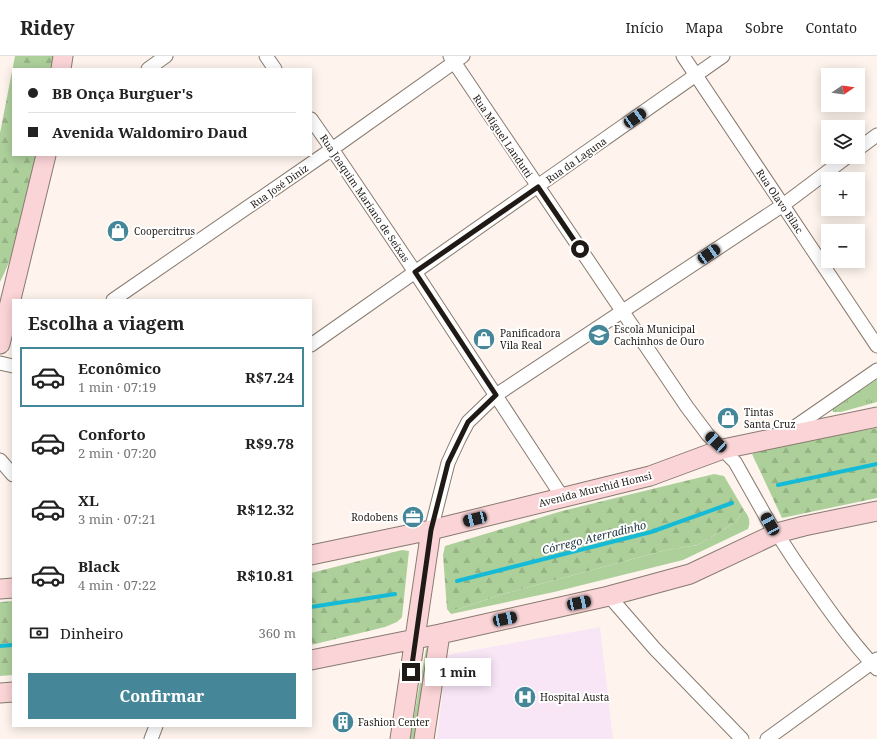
<!DOCTYPE html>
<html lang="pt">
<meta charset="utf-8">
<style>
:root{--surface:#fff;--page:#f2f2f2;--text:#222;--muted:#767676;--line:#e0e0e0;--accent:#458798}
body{margin:0;font-family:"Noto Serif",serif;background:var(--page);color:var(--text);height:100vh;display:flex;flex-direction:column;font-size:15px;white-space:nowrap}
*{box-sizing:border-box;margin:0}
p{font-size:13px;color:var(--muted)}
.icon{flex:none;width:22px;height:22px;fill:none;stroke:currentColor;stroke-width:2;stroke-linecap:round;stroke-linejoin:round}
.map{position:relative;flex:1;overflow:hidden}
.panel{position:absolute;left:12px;top:243px;width:300px;height:428px;display:flex;flex-direction:column;background:var(--surface);border-radius:0px;box-shadow:0 2px 10px #0003}
.panel>*{flex:none}
.hud{position:absolute;left:12px;top:12px;width:300px;height:88px;border-radius:0px;box-shadow:0 2px 10px #0003;display:grid;align-content:center;height:88px;padding:0 16px;background:var(--surface)}
.needle{width:26px;rotate:77deg}
.controls{position:absolute;left:821px;top:12px;display:grid;gap:8px}
.controls a{display:grid;place-items:center;width:44px;height:44px;border-radius:0px;background:var(--surface);box-shadow:0 2px 10px #0003;font-size:20px}
.end{position:absolute;width:18px;height:18px;margin:-9px;border:5px solid #201a16;background:#fff;box-shadow:0 0 0 2px #fff}
.from{border-radius:50%}
.bubble{position:absolute;height:28px;border-radius:0px;background:var(--surface);box-shadow:0 2px 10px #0003;font-size:13px;font-weight:700;line-height:28px;text-align:center}
.car{position:absolute;width:12px;height:24px;margin:-12px -6px;border-radius:5px;box-shadow:0 0 3px 1px #0007;background:linear-gradient(#222 24%,#8ab4d8 0 40%,#222 0 76%,#8ab4d8 0 86%,#222 0)}
.hud b{display:flex;align-items:center;gap:14px;height:38px;font-size:15px}
.hud b+b{border-top:1px solid var(--line)}
.hud i{width:10px;height:10px;background:var(--text)}
ul{padding:0;list-style:none}
li{display:flex;align-items:center;gap:12px;height:60px;margin:0 8px 6px;padding:0 8px;border:2px solid transparent;border-radius:0px}
li div{flex:1}
li b{display:block;font-size:15px}
li em{font-style:normal;font-weight:700}
li.current{border-color:var(--accent)}
li>.icon{width:36px;height:36px;stroke-width:1.5}
h2{padding:0 16px;font-size:18px;line-height:48px}
.pay{display:flex;align-items:center;gap:10px;height:44px;padding:0 16px;font-size:15px}
.pay p{margin-inline-start:auto}
.action{display:flex;gap:8px;margin-top:auto;padding:8px 16px}
.action a{flex:1;height:46px;border-radius:0px;background:var(--accent);color:#fff;font-size:16px;font-weight:700;line-height:46px;text-align:center}
header{display:flex;align-items:center;gap:24px;box-sizing:border-box;height:56px;padding:0 20px;background:var(--surface);border-bottom:1px solid var(--line)}
header strong{font-size:19px}
nav{display:flex;gap:22px;margin-inline-start:auto;font-size:14px}
.map>svg:first-child{display:block}
.medical{fill:#f8e6f7}
.grass{fill:#add09b}
.forest{fill:url(#forest-firs)}
.park{fill:url(#park-tufts)}
.lines{fill:none;stroke-linecap:round;stroke-linejoin:round}
.stream{stroke:#15bbd6;stroke-width:4}
.minor-casing{stroke:#887a6f;stroke-width:15}
.secondary-casing{stroke:#887a6f;stroke-width:21}
.minor{stroke:#fff;stroke-width:13}
.secondary{stroke:#fad4d6;stroke-width:19}
.route{stroke:#201a16;stroke-width:5}
.labels{text-anchor:middle;dominant-baseline:central;stroke-width:4;stroke-linejoin:round;paint-order:stroke}
.street-label{font-size:10px;fill:#201a16;stroke:#fff}
.poi-label{font-size:10px;fill:#201a16;stroke:#fff;text-anchor:start}
.water-label{font-size:11px;font-style:italic;fill:#223a3f;stroke:#fff}
</style>
<header>
<strong>Ridey</strong>
<nav><a>Início</a><a>Mapa</a><a>Sobre</a><a>Contato</a></nav>
</header>
<div class="map">
<svg width="877" height="683" viewBox="0 0 877 683">
<defs>
<pattern id="forest-firs" width="22" height="20" patternUnits="userSpaceOnUse"><rect width="22" height="20" fill="#add09b"/><path d="M5 1l3.5 6h-7zM16 11l3.5 6h-7z" fill="#95b285"/></pattern>
<pattern id="park-tufts" width="24" height="20" patternUnits="userSpaceOnUse"><rect width="24" height="20" fill="#add09b"/><path d="M3 7l-1-3M5 7V3M7 7l1-3M15 17l-1-3M17 17v-4M19 17l1-3" fill="none" stroke="#95b285"/></pattern>
</defs>
<rect width="100%" height="100%" fill="#fef4ed"/>
<path class="medical" d="M600,571L613,683H437L447,599Z"/>
<path class="grass" d="M744,454C749,461 751,465 748,473L683,504L554,536L451,558L447,553H459L503,538L666,494L698,489L736,466Z
M428,591H431L417,683H411L410,682L426,593Z"/>
<path class="forest" d="M15,0H57L54,13H13V99H36C27,142 20,187 0,226V77Z
M877,372V442L782,462L752,398L784,388Z
M714,418L724,420L744,454L736,466L698,489L666,494L503,538L459,553H447L443,499L445,490L562,455Z
M402,494L409,495L402,561L397,566L385,571L311,589V517Z
M13,545V619L0,620V546Z"/>
<path class="park" d="M877,320V346L841,356H833L832,352Z"/>
<g class="lines">
<path class="stream" d="M778,429L877,408
M457,525L651,476L732,447
M311,551L395,538
M0,590L13,589"/>
<g class="minor-casing">
<path id="minor" d="M266,0L275,13
M450,0L687,351L708,379L735,406L770,468C780,481 788,495 797,508C822,544 847,581 877,613
M683,0L877,290
M148,13L166,0
M311,63L332,93L415,216L563,442
M858,93L877,79
M113,244L332,93L463,0
M311,289L723,0
M0,307L13,310
M786,377L877,314
M0,404L13,419
M431,474L448,407L459,383L468,366L496,339L783,149L847,101
M609,540L655,593L742,683
M151,683L156,670
M767,683L877,603"/>
</g>
<g class="secondary-casing">
<path id="secondary" d="M61,13L63,0
M0,288L46,99
M311,499L431,474L650,420L723,393L877,361
M0,533L13,532
M311,604L440,578L609,540L690,518L777,477L804,470L877,455
M0,637L13,636
M400,683L431,474
M424,683L440,578"/>
</g>
<use href="#minor" class="minor"/>
<use href="#secondary" class="secondary"/>
</g>
<g class="lines">
<path class="route" d="M411,616L431,474L448,407L468,366L496,339L415,216L538,131L580,193"/>
</g>
<defs>
<g id="shop-disc" transform="scale(1.15)"><circle r="9.5" fill="#458798" stroke="#fff"/><path d="M-5-2.5h2.3a2.7 3.5 0 0 1 5.4 0H5L5.5 6h-11ZM-1.5-2.5h3a1.5 2.3 0 0 0-3 0Z" fill="#fff"/></g>
<g id="school-disc" transform="scale(1.15)"><circle r="9.5" fill="#458798" stroke="#fff"/><path d="M0-5L7-2L0 1L-7-2ZM-4 1L0 2.5L4 1V4Q0 6-4 4Z" fill="#fff"/></g>
<g id="office-disc" transform="scale(1.15)"><circle r="9.5" fill="#458798" stroke="#fff"/><path d="M-6-3h4V-5.5h4V-3h4V5H-6ZM-1-4.5V-3h2v-1.5ZM-6 0V1H6V0Z" fill="#fff"/></g>
<g id="hospital-disc" transform="scale(1.15)"><circle r="9.5" fill="#458798" stroke="#fff"/><path d="M-5-5h3v3.5h4V-5h3V5h-3V1.5h-4V5h-3Z" fill="#fff"/></g>
<g id="building-disc" transform="scale(1.15)"><circle r="9.5" fill="#458798" stroke="#fff"/><path d="M-4-6H4V6H1V3H-1V6H-4ZM-2.5-4.3h1.7v1.8h-1.7ZM.8-4.3h1.7v1.8H.8ZM-2.5-1h1.7V.8h-1.7ZM.8-1h1.7V.8H.8Z" fill="#fff"/></g>
</defs>
<g fill-rule="evenodd">
<use href="#shop-disc" x="118" y="175"/>
<use href="#school-disc" x="599" y="279"/>
<use href="#shop-disc" x="484" y="283"/>
<use href="#shop-disc" x="728" y="362"/>
<use href="#office-disc" x="413" y="461"/>
<use href="#hospital-disc" x="525" y="641"/>
<use href="#building-disc" x="343" y="666"/>
</g>
<g class="labels">
<g class="street-label">
<text transform="translate(503 80) rotate(56)">Rua Miguel Landutti</text>
<text transform="translate(576 104) rotate(-35)">Rua da Laguna</text>
<text transform="translate(279 130) rotate(-35)">Rua José Diniz</text>
<text transform="translate(365 142) rotate(56)">Rua Joaquim Mariano de Seixas</text>
<text transform="translate(780 145) rotate(56)">Rua Olavo Bilac</text>
<text transform="translate(595 433) rotate(-14)">Avenida Murchid Homsi</text>
</g>
<g class="poi-label">
<text x="134" y="175">Coopercitrus</text>
<text x="614" y="273">Escola Municipal<tspan x="614" dy="12">Cachinhos de Ouro</tspan></text>
<text x="500" y="277">Panificadora<tspan x="500" dy="12">Vila Real</tspan></text>
<text x="744" y="356">Tintas<tspan x="744" dy="12">Santa Cruz</tspan></text>
<text x="398" y="461" text-anchor="end">Rodobens</text>
<text x="540" y="641">Hospital Austa</text>
<text x="358" y="666">Fashion Center</text>
</g>
<g class="water-label">
<text transform="translate(594 481) rotate(-14)">Córrego Aterradinho</text>
</g>
</g>
</svg>
<div class="controls">
<a><svg class="needle" viewBox="-14 -14 28 28"><path d="M0-13l5 13h-10z" fill="#e53935"/><path d="M0 13l5-13h-10z" fill="#767676"/></svg></a>
<a><svg class="icon" aria-label="layers" viewBox="0 0 24 24"><path d="M12 4l9 5-9 5-9-5zM3 14l9 5 9-5"/></svg></a>
<a>+</a>
<a>−</a>
</div>
<i class="end from" style="left:580px;top:193px"></i>
<i class="end" style="left:411px;top:616px"></i>
<div class="bubble" style="left:425px;top:602px;width:66px">1 min</div>
<i class="car" style="left:635px;top:62px;rotate:55deg"></i>
<i class="car" style="left:709px;top:198px;rotate:56deg"></i>
<i class="car" style="left:716px;top:386px;rotate:313deg"></i>
<i class="car" style="left:475px;top:463px;rotate:256deg"></i>
<i class="car" style="left:770px;top:468px;rotate:331deg"></i>
<i class="car" style="left:579px;top:547px;rotate:78deg"></i>
<i class="car" style="left:505px;top:563px;rotate:78deg"></i>
<div class="hud">
<b><i class="from"></i>BB Onça Burguer's</b>
<b><i></i>Avenida Waldomiro Daud</b>
</div>
<section class="panel">
<h2>Escolha a viagem</h2>
<ul>
<li class="current"><svg class="icon" aria-label="car" viewBox="0 0 24 24"><path d="M5 17H2v-5l4-1 3-4h7l3 4 3 1v5h-3M9 17h6M6 11h13"/><circle cx="7" cy="17" r="2"/><circle cx="17" cy="17" r="2"/></svg><div><b>Econômico</b><p>1 min · 07:19</p></div><em>R$7.24</em></li>
<li><svg class="icon" aria-label="car" viewBox="0 0 24 24"><path d="M5 17H2v-5l4-1 3-4h7l3 4 3 1v5h-3M9 17h6M6 11h13"/><circle cx="7" cy="17" r="2"/><circle cx="17" cy="17" r="2"/></svg><div><b>Conforto</b><p>2 min · 07:20</p></div><em>R$9.78</em></li>
<li><svg class="icon" aria-label="car" viewBox="0 0 24 24"><path d="M5 17H2v-5l4-1 3-4h7l3 4 3 1v5h-3M9 17h6M6 11h13"/><circle cx="7" cy="17" r="2"/><circle cx="17" cy="17" r="2"/></svg><div><b>XL</b><p>3 min · 07:21</p></div><em>R$12.32</em></li>
<li><svg class="icon" aria-label="car" viewBox="0 0 24 24"><path d="M5 17H2v-5l4-1 3-4h7l3 4 3 1v5h-3M9 17h6M6 11h13"/><circle cx="7" cy="17" r="2"/><circle cx="17" cy="17" r="2"/></svg><div><b>Black</b><p>4 min · 07:22</p></div><em>R$10.81</em></li>
</ul>
<div class="pay"><svg class="icon" aria-label="cash" viewBox="0 0 24 24"><path d="M3 7h18v10H3z"/><circle cx="12" cy="12" r="2"/></svg>Dinheiro<p>360 m</p></div>
<div class="action"><a>Confirmar</a></div>
</section>
</div>
